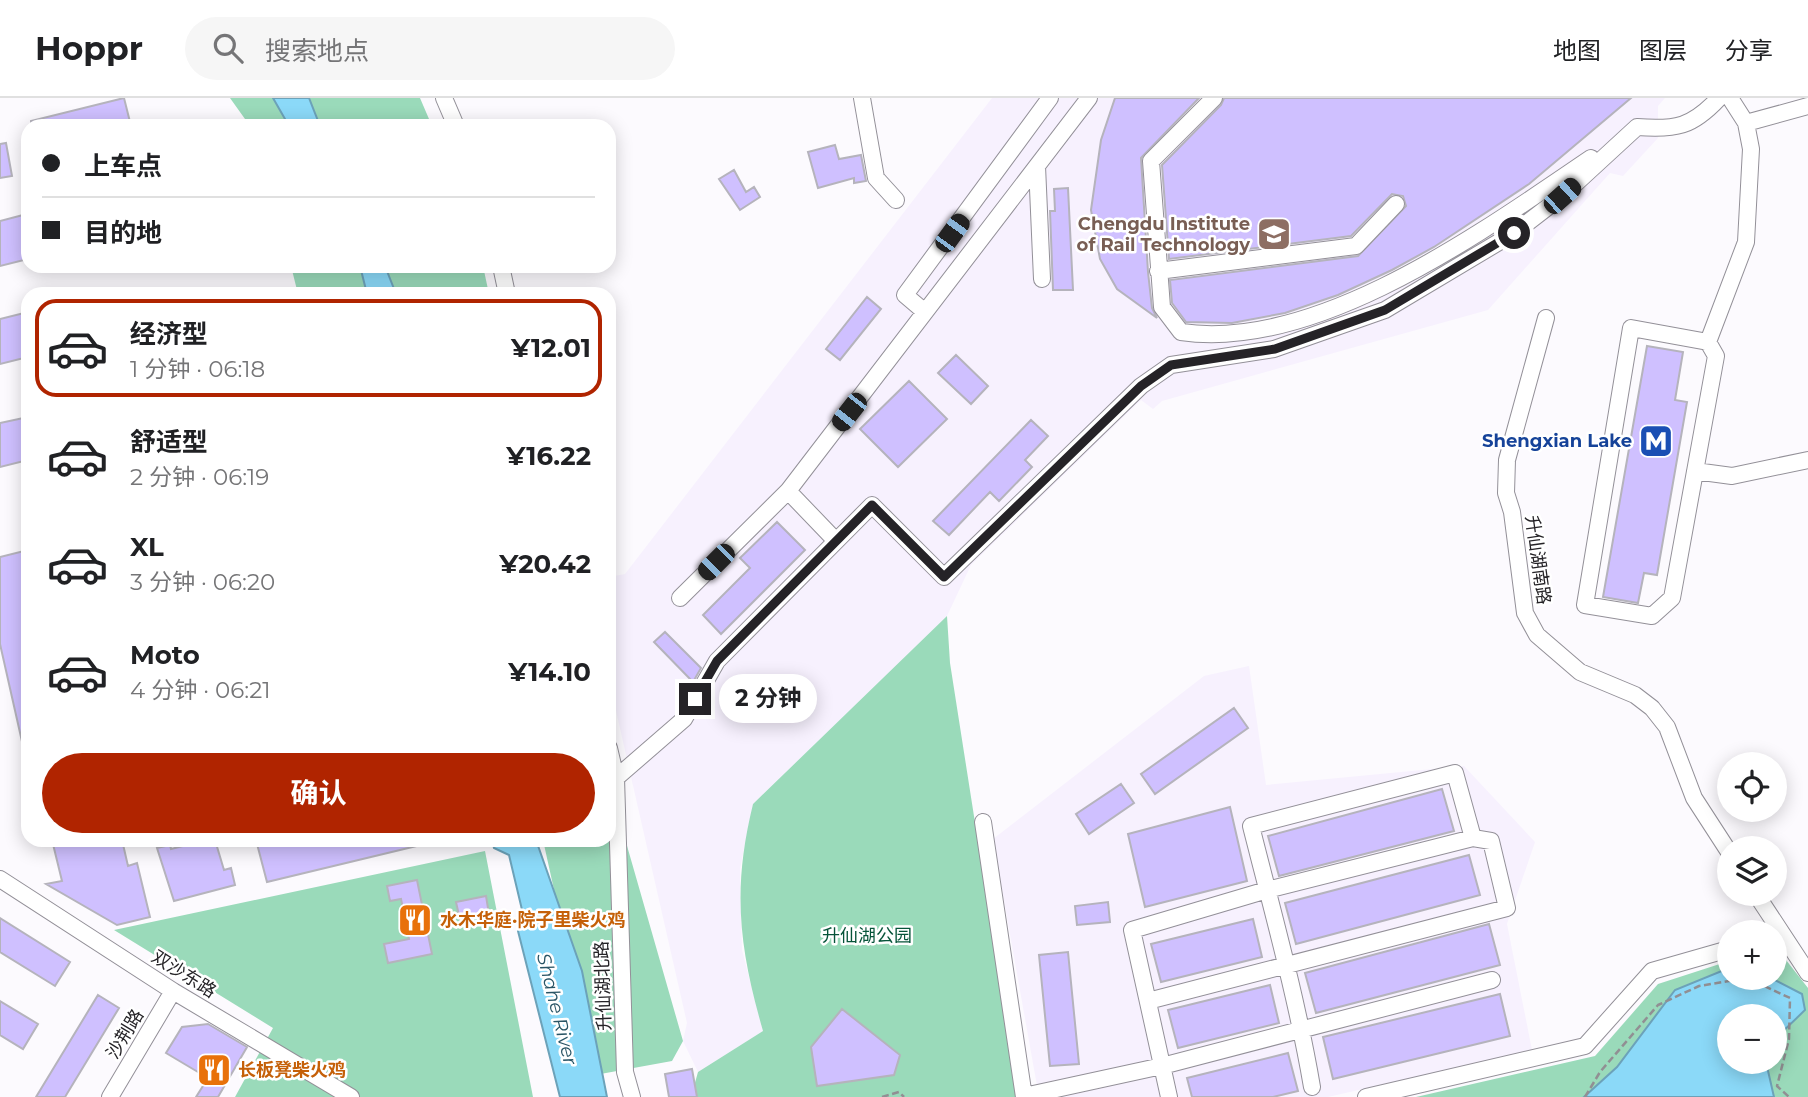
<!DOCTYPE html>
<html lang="zh">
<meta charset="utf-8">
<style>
:root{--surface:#fff;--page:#f6f6f6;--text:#202124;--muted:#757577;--line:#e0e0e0;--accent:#b02400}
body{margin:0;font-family:Montserrat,"Noto Sans SC",sans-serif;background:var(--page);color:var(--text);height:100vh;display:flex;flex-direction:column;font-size:26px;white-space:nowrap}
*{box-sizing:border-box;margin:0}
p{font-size:23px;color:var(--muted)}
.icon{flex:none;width:38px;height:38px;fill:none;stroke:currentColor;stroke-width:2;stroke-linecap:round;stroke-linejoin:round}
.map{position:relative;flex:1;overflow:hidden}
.side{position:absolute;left:21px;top:189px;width:595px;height:560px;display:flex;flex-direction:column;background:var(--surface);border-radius:21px;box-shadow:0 4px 18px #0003}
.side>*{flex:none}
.hud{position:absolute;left:21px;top:21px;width:595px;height:154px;border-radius:21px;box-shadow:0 4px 18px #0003;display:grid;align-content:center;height:154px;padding:0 21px;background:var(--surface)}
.tools{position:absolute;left:1717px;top:654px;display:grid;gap:14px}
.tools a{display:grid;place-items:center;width:70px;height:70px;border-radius:50%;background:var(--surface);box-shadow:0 4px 18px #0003;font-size:35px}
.end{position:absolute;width:32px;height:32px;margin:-16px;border:9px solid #252327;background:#fff;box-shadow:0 0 0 4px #fff}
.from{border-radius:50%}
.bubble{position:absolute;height:49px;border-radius:24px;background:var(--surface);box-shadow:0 4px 18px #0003;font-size:23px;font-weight:700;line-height:49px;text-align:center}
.car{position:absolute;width:21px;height:42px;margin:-21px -10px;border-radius:9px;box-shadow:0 0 5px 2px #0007;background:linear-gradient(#222 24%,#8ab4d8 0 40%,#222 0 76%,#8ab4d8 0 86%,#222 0)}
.hud b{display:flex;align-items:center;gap:24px;height:66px;font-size:26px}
.hud b+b{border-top:2px solid var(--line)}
.hud i{width:18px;height:18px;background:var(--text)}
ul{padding:12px 0 0;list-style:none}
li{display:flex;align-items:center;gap:21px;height:98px;margin:0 14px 10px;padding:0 7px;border:4px solid transparent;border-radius:21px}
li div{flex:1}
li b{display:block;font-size:26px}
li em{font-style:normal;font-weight:700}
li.on{border-color:var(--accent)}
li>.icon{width:63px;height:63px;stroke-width:1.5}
.cta{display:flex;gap:14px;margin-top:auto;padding:14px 21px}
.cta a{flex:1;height:80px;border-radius:42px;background:var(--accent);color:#fff;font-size:28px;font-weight:700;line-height:80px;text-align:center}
header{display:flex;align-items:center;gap:42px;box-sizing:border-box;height:98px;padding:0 35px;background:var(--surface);border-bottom:2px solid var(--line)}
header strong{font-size:33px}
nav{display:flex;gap:38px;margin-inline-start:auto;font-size:24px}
.search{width:490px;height:63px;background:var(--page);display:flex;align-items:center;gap:18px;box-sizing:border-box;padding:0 24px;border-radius:38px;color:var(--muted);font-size:26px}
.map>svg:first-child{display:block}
.built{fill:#f7f1fe}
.green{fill:#9adaba;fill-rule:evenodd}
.water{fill:#8bd9f8;stroke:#6ca2b9;stroke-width:2}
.building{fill:#cfc0ff;stroke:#b5b3bc;stroke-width:2}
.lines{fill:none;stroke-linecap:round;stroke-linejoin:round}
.minor-casing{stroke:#939098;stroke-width:18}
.path{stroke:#918f93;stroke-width:2.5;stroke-dasharray:7 3.5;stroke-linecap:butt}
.minor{stroke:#fff;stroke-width:16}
.route{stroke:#252327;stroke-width:9}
.labels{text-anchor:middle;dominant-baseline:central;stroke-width:5;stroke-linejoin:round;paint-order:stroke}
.education-label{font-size:18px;font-weight:bold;fill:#785e54;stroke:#fff;text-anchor:end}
.transit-label{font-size:18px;font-weight:bold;fill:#164399;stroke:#fff;text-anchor:end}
.street-label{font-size:18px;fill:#252327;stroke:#fff}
.food-label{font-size:18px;font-weight:bold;fill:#c56008;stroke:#fff;text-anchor:start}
.park-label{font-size:18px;fill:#065439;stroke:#fff}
.water-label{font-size:19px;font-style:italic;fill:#285465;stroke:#fff}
</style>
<header>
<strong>Hoppr</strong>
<div class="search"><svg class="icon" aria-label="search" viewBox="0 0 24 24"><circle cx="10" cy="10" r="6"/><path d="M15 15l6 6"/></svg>搜索地点</div>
<nav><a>地图</a><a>图层</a><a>分享</a></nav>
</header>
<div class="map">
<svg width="1808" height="999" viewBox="0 0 1808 999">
<rect width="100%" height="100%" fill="#fcfafe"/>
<path class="built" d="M992,0H1665L1658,8V40L1623,78L1610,75L1488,212L1162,303L1153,311L1141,302L971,467L947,518L753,706L740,771L742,852L763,933L698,974L683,943L687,925L609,582V479L625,476Z
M1249,568L1266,687L1464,668L1535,744L1507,826L1532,952L1328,999H1039L993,741L1204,578Z"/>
<path class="green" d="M230,0H420L432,28H250Z
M291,168H483L489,196H298Z
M947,518L950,565L1018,999H691L698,974L763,933C739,849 732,792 753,706Z
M609,685L683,943L672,963L595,977L543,742H609Z
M485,753L533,999H235L273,930L114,832Z
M1775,859L1786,862L1808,890V999H1416L1595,958L1658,886L1729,863V880H1774ZM1729,919H1774V964H1729Z"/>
<path class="water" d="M273,0H309L320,28H289Z
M360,168H385L396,196H367Z
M492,742H536L582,873L607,999H560L518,833L523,816L509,757L494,750Z
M1729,870V880H1771L1802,896L1805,912L1775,941L1774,919H1729V964H1766L1774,999H1584L1617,969L1675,892Z"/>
<path class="building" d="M124,0L131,28H31V23Z
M1115,0H1199L1141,60L1148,174L1152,210L1157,220L1117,191L1100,161L1091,112L1101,42Z
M1224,0H1631L1529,86L1434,149L1392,172L1338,197L1285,215L1232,225L1186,224L1172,205L1170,182L1358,158L1406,108L1403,98L1392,96L1351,138L1169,161L1162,67L1221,7Z
M6,45L12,78L0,80V46Z
M835,47L839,61L861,57L866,83L854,85V80L818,90L808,54Z
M734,72L746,94L754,89L760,99L740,112L719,81Z
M1068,90L1073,192H1053L1050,113H1055L1054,91Z
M23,117L28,135V161L0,168V123Z
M867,199L881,211L840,262L826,251Z
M28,214V259L0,266V221Z
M1647,248L1683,254L1675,302L1687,304L1657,477L1644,475L1638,505L1603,499Z
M956,257L988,288L971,306L938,275Z
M909,283L947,321L898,369L860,331Z
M28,319V362L0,369V325Z
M1031,322L1048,338L1025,362L1032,369L999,403L990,394L949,437L933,423Z
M777,424L805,452L721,536L703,517L750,470L740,460Z
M28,452V648H23L0,546V459Z
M665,534L701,570L693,584L654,544Z
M1234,610L1248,630L1155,696L1141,676Z
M1121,686L1134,705L1089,736L1076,716Z
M1442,691L1454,733L1279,778L1268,738Z
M1230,709L1247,783L1145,809L1128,736Z
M52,742H122L128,768L137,765L150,819L117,827L46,786L62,783Z
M206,742H215L224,772L231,770L235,787L174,803L157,750L170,747L171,751Z
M256,742H424L425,746L267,784Z
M1469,757L1480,797L1296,846L1285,805Z
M417,782L432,856L388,865L384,846L409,841L401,801L390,803L387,788Z
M486,798L489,816L460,822L456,804Z
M1108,804L1110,824L1077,827L1075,808Z
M0,820L70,864L55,888L0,854Z
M1253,821L1262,859L1161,884L1151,846Z
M1489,826L1500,867L1316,915L1305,875Z
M1068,854L1079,966L1050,968L1039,857Z
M1270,887L1279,925L1178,950L1168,912Z
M1500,896L1510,938L1333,981L1323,939Z
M98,897L119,910L65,999H36Z
M0,903L38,926L23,951L0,937Z
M842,911L900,957L894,977L817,988L811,949Z
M208,926L247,949L218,999H196L208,980L166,955L182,929Z
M1288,955L1298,993L1273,999H1192L1187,980Z
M692,971L697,999H669L665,976Z"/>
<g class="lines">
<g class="minor-casing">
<path id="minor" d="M444,0L456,28
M862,0L876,80L896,102
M1214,0L1151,63L1162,209L1181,234C1317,254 1483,133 1591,60
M1746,25L1808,8
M1037,68L1042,181
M501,168L507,196
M1158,173L1356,148L1396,106
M925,214L905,197L1050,0
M1546,220L1507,362L1506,395L1512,414L1525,515L1537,537L1580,574L1635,597L1652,610L1667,629L1694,700L1729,754
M1708,244L1631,230L1585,507L1652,518L1672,500L1716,258L1708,244L1746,144L1751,51L1746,25L1730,0
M1695,373L1732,378L1808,362
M788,393L836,443
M680,500L788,393L1089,0
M609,650L616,680L625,974L632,999
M616,680L684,621L717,563L872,407L944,479L1141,288L1171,267L1274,251L1385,212L1514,135L1562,98L1637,29C1676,32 1692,29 1719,0
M983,724L1024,999
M0,781L173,893L351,999
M1756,796L1808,875
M1148,903L1507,810L1491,743L1473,740
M1024,998L1162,968L1492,882
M110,999L173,893
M1169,999L1132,832L1267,792L1473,740L1455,675L1251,728C1273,815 1297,901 1312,989
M1366,999L1585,948L1652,873L1729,851"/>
</g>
<path class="path" d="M882,999L899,994L904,999
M1585,999L1600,974L1658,907L1699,888L1747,880L1790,900L1789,941L1777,988L1789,999"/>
<use href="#minor" class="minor"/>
</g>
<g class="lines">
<path class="route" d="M695,601L717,563L872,407L944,479L1141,288L1171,267L1275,251L1385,212L1514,135"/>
</g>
<defs>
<g id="school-square" transform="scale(1.75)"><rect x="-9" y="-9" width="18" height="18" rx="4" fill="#8d6e63" stroke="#fff"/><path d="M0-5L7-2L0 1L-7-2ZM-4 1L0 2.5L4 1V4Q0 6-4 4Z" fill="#fff"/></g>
<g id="metro-square" transform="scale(1.75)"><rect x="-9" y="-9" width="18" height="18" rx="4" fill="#1a4fb4" stroke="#fff"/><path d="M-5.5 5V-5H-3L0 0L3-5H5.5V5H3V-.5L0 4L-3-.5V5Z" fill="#fff"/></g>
<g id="restaurant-square" transform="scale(1.75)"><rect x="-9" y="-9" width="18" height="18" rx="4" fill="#e8710a" stroke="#fff"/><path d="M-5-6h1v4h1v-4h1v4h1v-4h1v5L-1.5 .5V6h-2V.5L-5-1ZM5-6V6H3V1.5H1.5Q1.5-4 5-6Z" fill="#fff"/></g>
</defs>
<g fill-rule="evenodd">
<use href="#school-square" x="1274" y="136"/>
<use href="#metro-square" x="1656" y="343"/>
<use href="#restaurant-square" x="415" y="822"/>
<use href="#restaurant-square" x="214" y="972"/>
</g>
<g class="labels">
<g class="education-label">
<text x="1250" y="126">Chengdu Institute<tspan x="1250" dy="21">of Rail Technology</tspan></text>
</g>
<g class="transit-label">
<text x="1632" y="343">Shengxian Lake</text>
</g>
<g class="street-label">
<text transform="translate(1538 462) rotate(82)">升仙湖南路</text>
<text transform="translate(184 876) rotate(32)">双沙东路</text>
<text transform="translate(603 888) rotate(-92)">升仙湖北路</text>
<text transform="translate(125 936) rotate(-59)">沙荆路</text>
</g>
<g class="food-label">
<text x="440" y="822">水木华庭·院子里柴火鸡</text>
<text x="238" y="972">长板凳柴火鸡</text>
</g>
<g class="park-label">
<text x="867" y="838">升仙湖公园</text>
</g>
<g class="water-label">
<text transform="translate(557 911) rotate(76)">Shahe River</text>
</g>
</g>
</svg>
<div class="tools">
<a><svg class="icon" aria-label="locate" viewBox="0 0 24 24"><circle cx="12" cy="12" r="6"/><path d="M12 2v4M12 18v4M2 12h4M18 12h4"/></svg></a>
<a><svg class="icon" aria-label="layers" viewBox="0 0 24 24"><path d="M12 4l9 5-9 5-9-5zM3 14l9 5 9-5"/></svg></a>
<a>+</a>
<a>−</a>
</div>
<i class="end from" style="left:1514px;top:135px"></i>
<i class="end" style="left:695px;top:601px"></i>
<div class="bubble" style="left:719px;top:576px;width:98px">2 分钟</div>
<i class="car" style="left:1562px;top:98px;rotate:48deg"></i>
<i class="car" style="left:952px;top:135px;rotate:36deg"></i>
<i class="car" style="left:849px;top:314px;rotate:218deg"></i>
<i class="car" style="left:716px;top:464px;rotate:225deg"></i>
<div class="hud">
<b><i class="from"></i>上车点</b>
<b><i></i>目的地</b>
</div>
<section class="side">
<ul>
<li class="on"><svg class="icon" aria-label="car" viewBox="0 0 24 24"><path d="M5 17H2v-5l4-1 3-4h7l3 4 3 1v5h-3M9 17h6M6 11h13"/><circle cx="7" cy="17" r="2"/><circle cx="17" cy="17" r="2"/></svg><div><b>经济型</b><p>1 分钟 · 06:18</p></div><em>¥12.01</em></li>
<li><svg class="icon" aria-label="car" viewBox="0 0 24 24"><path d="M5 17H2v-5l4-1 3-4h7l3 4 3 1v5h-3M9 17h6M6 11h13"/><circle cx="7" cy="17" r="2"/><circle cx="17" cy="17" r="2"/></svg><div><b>舒适型</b><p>2 分钟 · 06:19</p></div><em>¥16.22</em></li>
<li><svg class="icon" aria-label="car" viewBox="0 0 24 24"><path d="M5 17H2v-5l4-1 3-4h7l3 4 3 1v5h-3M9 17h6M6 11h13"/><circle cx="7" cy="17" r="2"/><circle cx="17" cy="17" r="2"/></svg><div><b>XL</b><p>3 分钟 · 06:20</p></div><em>¥20.42</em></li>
<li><svg class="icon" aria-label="car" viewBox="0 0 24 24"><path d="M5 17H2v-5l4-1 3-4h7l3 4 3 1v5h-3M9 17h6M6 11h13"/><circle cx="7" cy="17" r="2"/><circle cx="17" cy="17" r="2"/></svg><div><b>Moto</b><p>4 分钟 · 06:21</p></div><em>¥14.10</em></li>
</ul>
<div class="cta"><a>确认</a></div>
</section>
</div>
